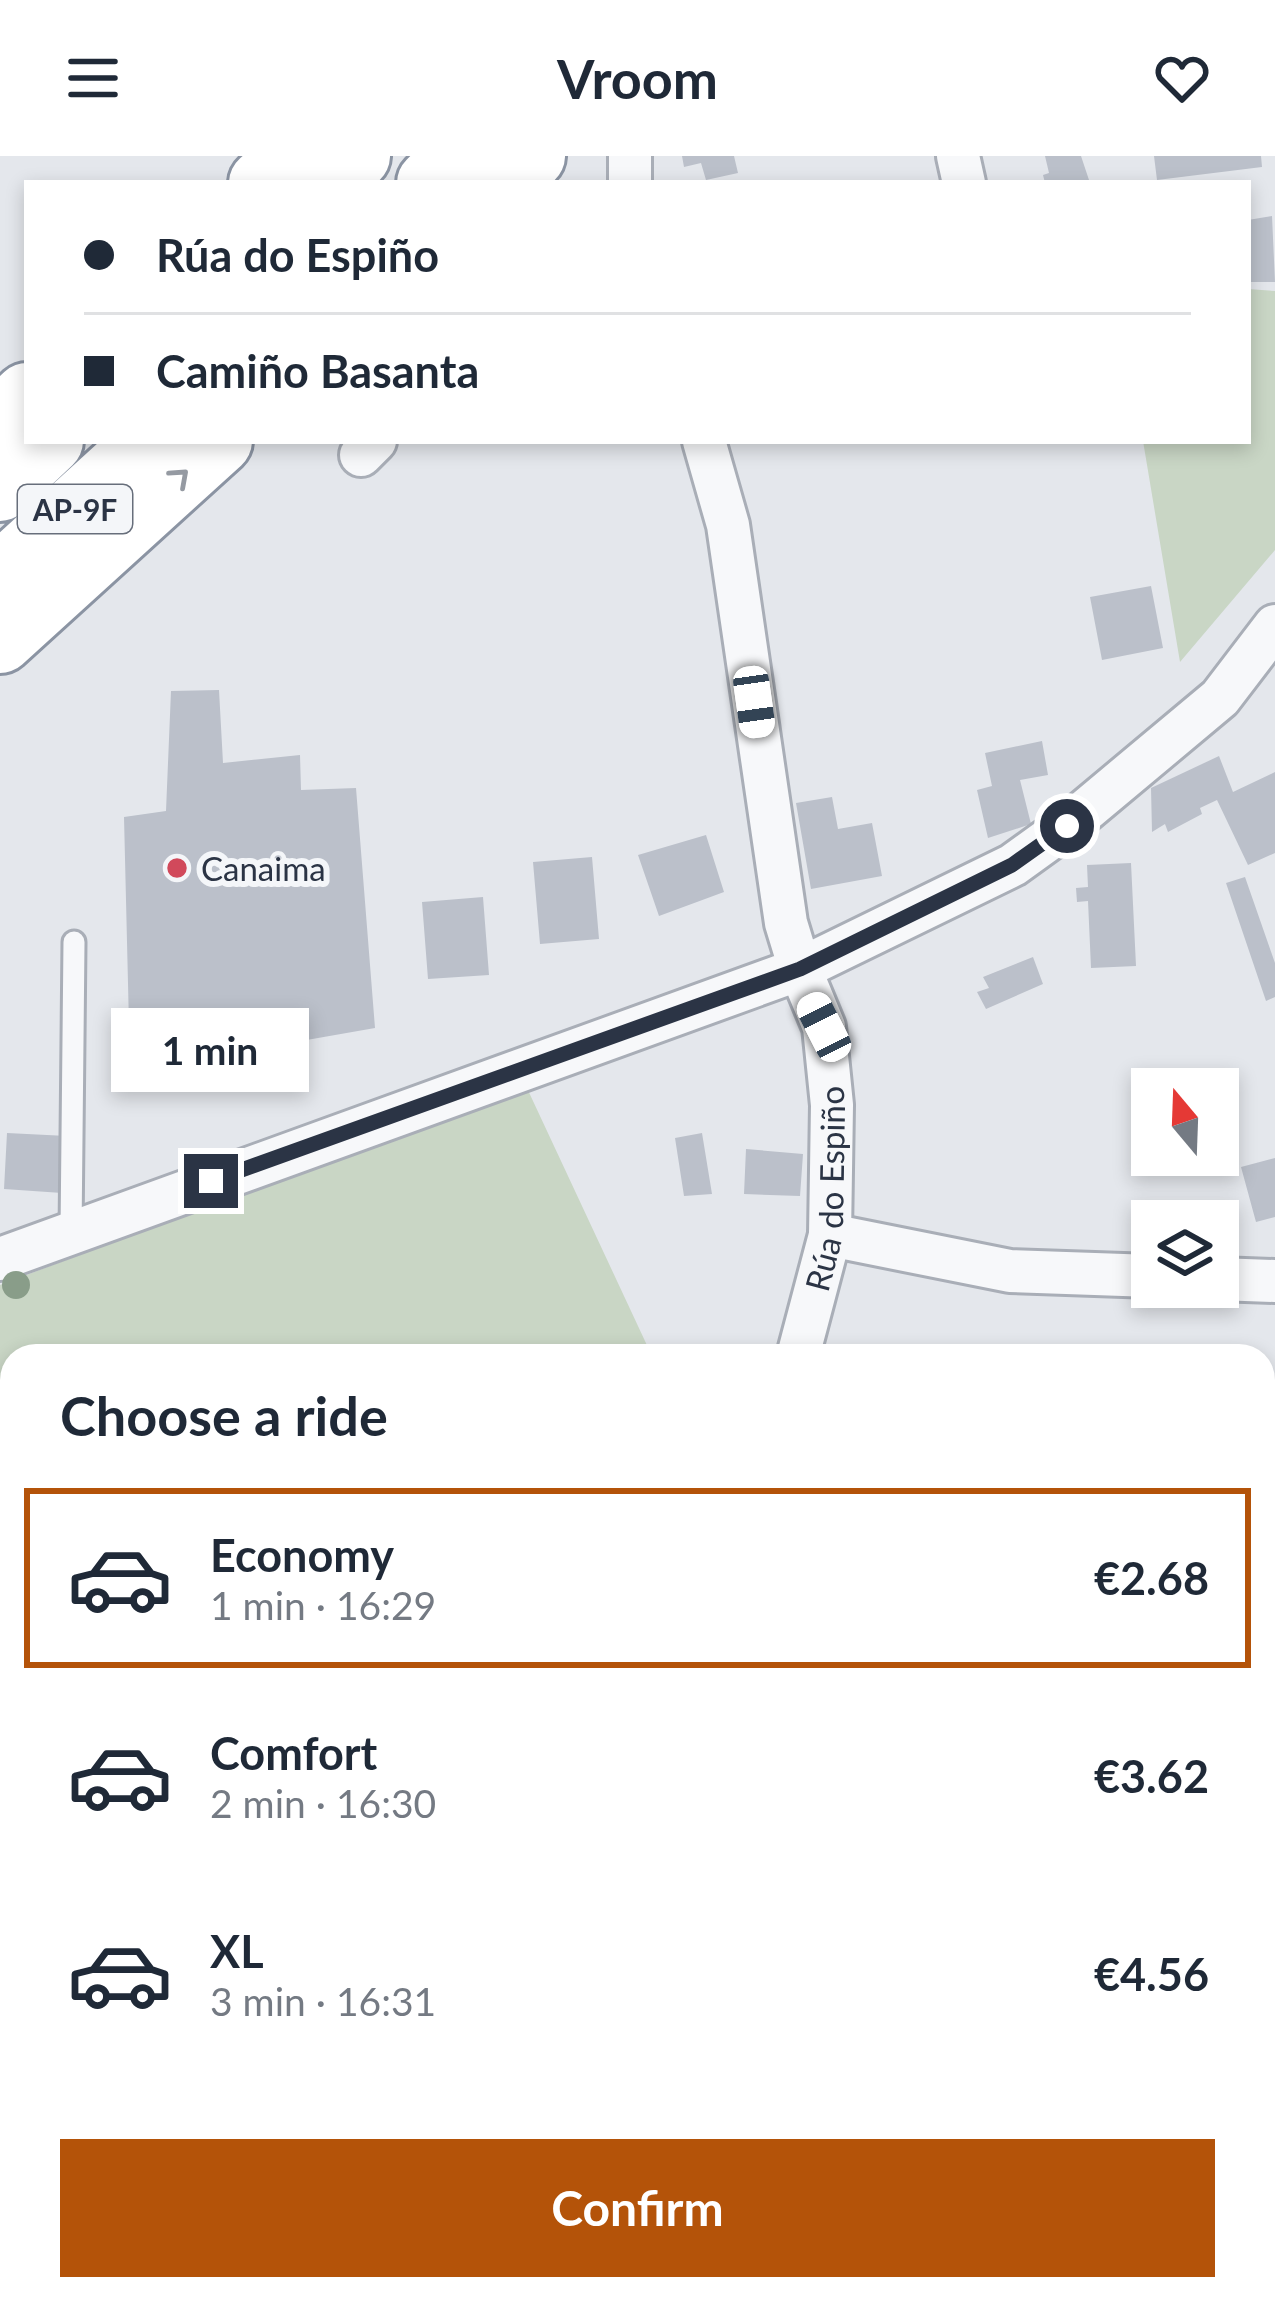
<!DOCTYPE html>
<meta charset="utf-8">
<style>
:root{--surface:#fff;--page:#f2f2f3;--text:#1f2937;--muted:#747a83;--line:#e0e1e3;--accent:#b45309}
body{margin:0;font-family:Lato,sans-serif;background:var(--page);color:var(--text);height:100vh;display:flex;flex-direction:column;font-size:45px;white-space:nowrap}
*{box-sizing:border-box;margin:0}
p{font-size:39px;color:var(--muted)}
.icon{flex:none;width:66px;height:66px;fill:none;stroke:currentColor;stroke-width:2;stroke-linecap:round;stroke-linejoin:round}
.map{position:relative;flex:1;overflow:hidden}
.details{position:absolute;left:0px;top:1188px;width:1275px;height:957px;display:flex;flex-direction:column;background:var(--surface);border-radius:36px 36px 0 0;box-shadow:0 6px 18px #0003}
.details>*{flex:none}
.guide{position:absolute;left:24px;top:24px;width:1227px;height:264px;border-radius:0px;box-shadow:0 6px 18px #0003;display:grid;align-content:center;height:264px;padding:0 60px;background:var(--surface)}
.needle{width:78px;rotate:341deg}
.controls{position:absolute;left:1131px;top:912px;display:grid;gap:24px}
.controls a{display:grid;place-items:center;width:108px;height:108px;border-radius:0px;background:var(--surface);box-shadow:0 6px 18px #0003;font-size:60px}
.end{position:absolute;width:54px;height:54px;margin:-27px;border:15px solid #2b3445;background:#fff;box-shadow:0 0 0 6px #fff}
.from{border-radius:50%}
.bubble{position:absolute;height:84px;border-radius:0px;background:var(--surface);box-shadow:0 6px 18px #0003;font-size:39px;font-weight:700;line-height:84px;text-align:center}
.car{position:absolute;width:36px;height:72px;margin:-36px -18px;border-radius:15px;box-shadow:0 0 9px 3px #0007;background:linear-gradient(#fff 24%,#345 0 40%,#fff 0 76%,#345 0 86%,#fff 0)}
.guide b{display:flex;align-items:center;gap:42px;height:114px;font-size:45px}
.guide b+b{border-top:3px solid var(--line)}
.guide i{width:30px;height:30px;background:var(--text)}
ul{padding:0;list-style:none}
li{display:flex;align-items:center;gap:36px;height:180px;margin:0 24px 18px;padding:0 36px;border:6px solid transparent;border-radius:0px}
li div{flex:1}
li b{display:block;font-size:45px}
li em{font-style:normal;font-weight:700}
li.selected{border-color:var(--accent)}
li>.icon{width:108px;height:108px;stroke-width:1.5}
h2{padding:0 60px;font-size:54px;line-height:144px}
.button{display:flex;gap:24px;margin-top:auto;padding:24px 60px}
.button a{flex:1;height:138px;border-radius:0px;background:var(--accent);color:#fff;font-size:48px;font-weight:700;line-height:138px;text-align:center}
header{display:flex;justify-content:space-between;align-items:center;height:156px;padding:0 60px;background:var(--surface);font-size:54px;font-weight:700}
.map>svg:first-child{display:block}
.green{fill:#c9d6c5}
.building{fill:#bbc0ca}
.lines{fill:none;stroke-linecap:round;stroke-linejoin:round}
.lane-casing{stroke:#a9aeb7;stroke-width:27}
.street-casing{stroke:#a9aeb7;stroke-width:48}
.highway-casing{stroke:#8b94a3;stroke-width:72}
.lane{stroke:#f7f8fa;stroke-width:21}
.street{stroke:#f7f8fa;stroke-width:42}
.highway{stroke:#fff;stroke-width:66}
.tree{fill:#899d89}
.oneway{stroke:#959aa2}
.route{stroke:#2b3445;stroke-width:15}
.poi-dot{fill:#d1495b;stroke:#f4f6f9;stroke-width:4.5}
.labels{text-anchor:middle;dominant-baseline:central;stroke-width:12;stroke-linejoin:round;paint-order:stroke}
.shield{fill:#f4f6f9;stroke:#676e7b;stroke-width:3}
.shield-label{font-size:30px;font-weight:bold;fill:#2b3445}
.poi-label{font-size:33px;fill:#2b3445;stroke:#f4f6f9;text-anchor:start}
.street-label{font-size:33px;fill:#2b3445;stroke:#f4f6f9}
</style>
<header><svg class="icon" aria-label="menu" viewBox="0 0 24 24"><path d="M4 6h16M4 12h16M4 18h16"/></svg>Vroom<svg class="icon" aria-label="heart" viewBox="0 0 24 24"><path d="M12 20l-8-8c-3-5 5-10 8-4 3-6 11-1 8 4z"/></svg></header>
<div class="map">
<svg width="1275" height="2143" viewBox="0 0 1275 2143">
<rect width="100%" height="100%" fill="#e4e7ec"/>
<path class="green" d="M1248,133L1275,135V394L1180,506L1143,285H1248Z
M526,930L652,1200H12V1673L0,1674V1129Z"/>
<path class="building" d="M682,0H734L738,17L706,24L701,7L684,11Z
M1045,0H1081L1090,27H1045L1043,19L1049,17Z
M1154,0H1261L1262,11L1157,24Z
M1272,60L1275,126H1248V64Z
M1151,430L1163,492L1102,504L1090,441Z
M219,534L223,607L300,599L301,634L356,632L375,872L239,896V909L130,910L124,661L166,655L171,535Z
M1042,585L1048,619L1020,624L1031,668L988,682L977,634L992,630L985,597Z
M1219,600L1233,636L1275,616V697L1248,709L1217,644L1200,652L1202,658L1168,676L1165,668L1152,676L1151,632Z
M832,641L838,673L872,667L882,720L811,733L796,647Z
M706,679L724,736L659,760L638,699Z
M592,701L599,783L540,788L533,706Z
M1131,707L1136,810L1091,812L1088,745L1077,746L1076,732L1088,731L1087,709Z
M1245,721L1275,807V841L1266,845L1226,727Z
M483,741L489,819L428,823L422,746Z
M1033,801L1043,828L986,853L977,836L989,832L983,821Z
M7,977L67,980L62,1037L4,1033Z
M702,977L712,1038L684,1040L675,982Z
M746,993L803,998L800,1040L744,1038Z
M1275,1002V1061L1256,1066L1241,1011Z
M1263,2097L1268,2111L1275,2108V2143H1259L1255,2133H1263Z
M231,2133H256L273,2143H223Z
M881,2133H921L925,2143H885Z"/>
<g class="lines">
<g class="lane-casing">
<path id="lane" d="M71,1078L74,786"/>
</g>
<g class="street-casing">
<g id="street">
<path d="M630,0V27"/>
<path d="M958,0L964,27"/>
<path d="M361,299L375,285"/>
<path d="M830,1079L1010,1115L1152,1120"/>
<path d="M0,1103L800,813L786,767L728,369L704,285"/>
<path d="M1218,1123L1275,1125"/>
<path id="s1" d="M798,1200L830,1079L832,949L824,871L800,813L1013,709L1067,670L1220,542L1275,470"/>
<path d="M1021,2133L1025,2143"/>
<path d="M0,2138L5,2143"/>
<path d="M444,2143L450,2133"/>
</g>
</g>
<g class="highway-casing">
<path id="highway" d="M262,27L292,0
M328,27L357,0
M430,27L457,0
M503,27L532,0
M0,265L27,240
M0,332L50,285
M0,421L149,285
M0,484L219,285"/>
</g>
<use href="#lane" class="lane"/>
<use href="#street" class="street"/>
<use href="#highway" class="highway"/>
</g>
<circle class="tree" cx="16" cy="1129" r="14"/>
<defs><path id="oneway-chevron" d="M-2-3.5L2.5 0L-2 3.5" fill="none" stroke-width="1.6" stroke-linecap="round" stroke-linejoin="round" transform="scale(3)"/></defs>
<use class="oneway" href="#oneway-chevron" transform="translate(180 321) rotate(-42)"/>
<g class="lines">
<path class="route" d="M211,1025L800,813L1012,709L1067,670"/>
</g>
<circle class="poi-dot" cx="177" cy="712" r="12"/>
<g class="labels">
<rect class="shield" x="18" y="329" width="114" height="48" rx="9"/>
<g class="shield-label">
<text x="75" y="353">AP-9F</text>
</g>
<g class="poi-label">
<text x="201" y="712">Canaima</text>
</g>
<g class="street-label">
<text stroke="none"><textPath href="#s1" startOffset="171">Rúa do Espiño</textPath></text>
</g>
</g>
</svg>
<div class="controls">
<a><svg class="needle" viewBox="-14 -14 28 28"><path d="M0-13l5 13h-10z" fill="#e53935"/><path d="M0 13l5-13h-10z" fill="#747a83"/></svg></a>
<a><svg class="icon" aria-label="layers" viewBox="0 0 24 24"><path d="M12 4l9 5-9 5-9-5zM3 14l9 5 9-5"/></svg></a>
</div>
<i class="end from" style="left:1067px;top:670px"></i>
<i class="end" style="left:211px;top:1025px"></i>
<div class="bubble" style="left:111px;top:852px;width:198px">1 min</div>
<i class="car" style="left:754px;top:546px;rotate:172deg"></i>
<i class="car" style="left:824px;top:871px;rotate:333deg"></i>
<div class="guide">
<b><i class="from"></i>Rúa do Espiño</b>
<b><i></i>Camiño Basanta</b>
</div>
<section class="details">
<h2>Choose a ride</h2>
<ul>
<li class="selected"><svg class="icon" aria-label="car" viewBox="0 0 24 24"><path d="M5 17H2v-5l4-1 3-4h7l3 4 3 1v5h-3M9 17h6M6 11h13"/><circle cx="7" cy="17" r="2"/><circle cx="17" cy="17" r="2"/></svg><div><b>Economy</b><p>1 min · 16:29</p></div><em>€2.68</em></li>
<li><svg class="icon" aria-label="car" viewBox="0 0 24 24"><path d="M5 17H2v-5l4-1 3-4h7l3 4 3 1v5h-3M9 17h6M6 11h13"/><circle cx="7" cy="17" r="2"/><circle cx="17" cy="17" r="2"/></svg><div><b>Comfort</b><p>2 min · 16:30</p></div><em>€3.62</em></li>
<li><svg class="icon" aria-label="car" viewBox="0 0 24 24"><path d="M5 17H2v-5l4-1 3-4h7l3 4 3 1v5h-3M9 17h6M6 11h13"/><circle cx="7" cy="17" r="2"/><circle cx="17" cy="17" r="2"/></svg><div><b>XL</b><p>3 min · 16:31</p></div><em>€4.56</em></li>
</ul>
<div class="button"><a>Confirm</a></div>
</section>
</div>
